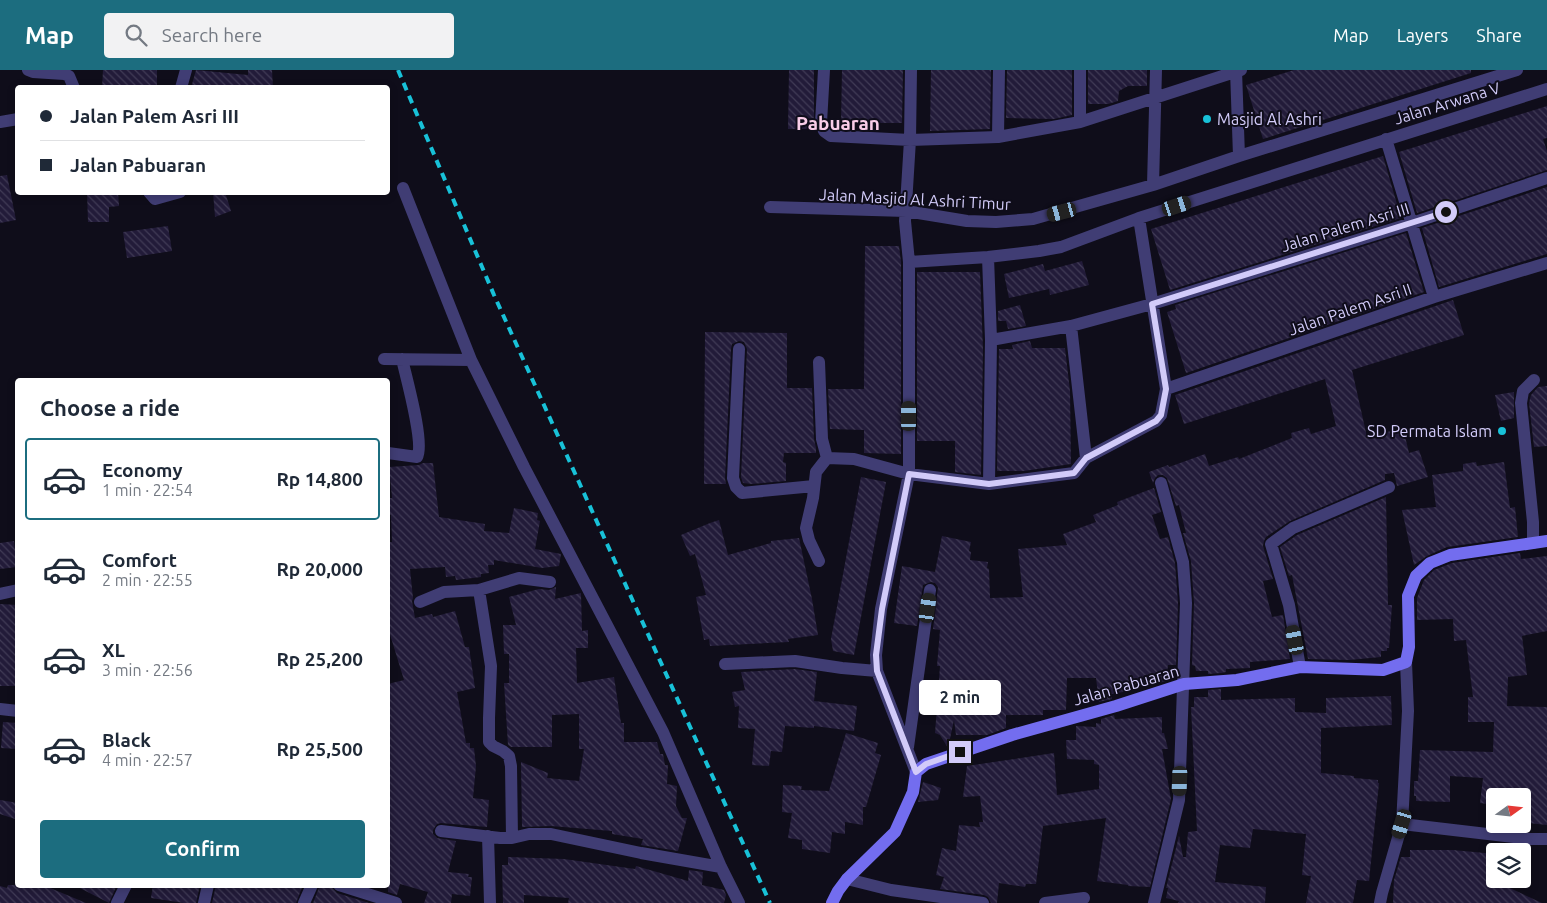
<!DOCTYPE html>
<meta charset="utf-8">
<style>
:root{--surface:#fff;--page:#f2f2f3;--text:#1f2937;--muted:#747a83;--line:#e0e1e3;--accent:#1c6d7f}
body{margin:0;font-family:Ubuntu,sans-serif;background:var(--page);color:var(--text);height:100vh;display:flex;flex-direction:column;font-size:19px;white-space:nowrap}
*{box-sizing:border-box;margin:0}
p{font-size:16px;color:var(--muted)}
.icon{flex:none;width:28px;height:28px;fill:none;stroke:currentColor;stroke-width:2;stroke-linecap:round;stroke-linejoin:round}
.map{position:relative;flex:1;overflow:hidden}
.sheet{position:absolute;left:15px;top:308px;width:375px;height:510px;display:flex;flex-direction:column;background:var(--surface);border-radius:5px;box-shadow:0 2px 8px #0003}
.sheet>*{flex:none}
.banner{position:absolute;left:15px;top:15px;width:375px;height:110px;border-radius:5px;box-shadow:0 2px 8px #0003;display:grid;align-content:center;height:110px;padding:0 25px;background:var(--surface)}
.needle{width:32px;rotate:75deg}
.fabs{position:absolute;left:1486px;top:718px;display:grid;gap:10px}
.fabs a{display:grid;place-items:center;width:45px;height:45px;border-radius:5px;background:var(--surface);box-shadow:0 2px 8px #0003;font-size:25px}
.end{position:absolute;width:22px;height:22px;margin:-11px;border:6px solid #d2cbf9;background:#111;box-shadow:0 0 0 2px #111}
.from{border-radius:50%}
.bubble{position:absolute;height:35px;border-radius:5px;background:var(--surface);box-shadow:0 2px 8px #0003;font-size:16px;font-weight:700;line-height:35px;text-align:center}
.car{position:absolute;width:15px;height:30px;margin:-15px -8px;border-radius:6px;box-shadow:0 0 4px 1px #0007;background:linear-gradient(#222 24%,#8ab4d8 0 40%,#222 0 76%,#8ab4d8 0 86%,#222 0)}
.banner b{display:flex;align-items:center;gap:18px;height:48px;font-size:19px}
.banner b+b{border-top:1px solid var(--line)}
.banner i{width:12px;height:12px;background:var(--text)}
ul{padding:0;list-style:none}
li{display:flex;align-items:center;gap:15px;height:82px;margin:0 10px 8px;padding:0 15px;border:2px solid transparent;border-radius:5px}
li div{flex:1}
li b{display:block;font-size:19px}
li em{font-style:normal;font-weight:700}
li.active{border-color:var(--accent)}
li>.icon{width:45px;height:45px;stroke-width:1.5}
h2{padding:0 25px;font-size:22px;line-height:60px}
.cta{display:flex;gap:10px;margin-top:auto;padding:10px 25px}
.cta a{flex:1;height:58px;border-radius:5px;background:var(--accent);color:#fff;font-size:20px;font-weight:700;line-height:58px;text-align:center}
header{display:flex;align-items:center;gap:30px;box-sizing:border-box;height:70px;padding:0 25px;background:var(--accent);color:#fff}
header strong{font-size:24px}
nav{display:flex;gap:28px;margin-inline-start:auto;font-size:18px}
.search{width:350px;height:45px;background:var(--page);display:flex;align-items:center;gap:12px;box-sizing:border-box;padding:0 18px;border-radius:5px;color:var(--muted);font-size:19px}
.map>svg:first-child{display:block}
.building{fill:url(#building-back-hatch)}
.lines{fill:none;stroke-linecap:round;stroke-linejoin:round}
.street{stroke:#403d74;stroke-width:12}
.secondary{stroke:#736def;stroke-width:12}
.rail{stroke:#18c1d8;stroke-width:4;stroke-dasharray:8 6;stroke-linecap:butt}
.route{stroke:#d2cbf9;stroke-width:6}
.poi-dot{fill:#18c1d8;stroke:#0f0d1a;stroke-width:2}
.labels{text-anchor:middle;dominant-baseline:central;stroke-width:4;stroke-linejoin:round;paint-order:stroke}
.street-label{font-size:16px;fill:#d2cbf9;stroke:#0f0d1a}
.poi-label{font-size:16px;fill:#d2cbf9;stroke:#0f0d1a;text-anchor:start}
.quarter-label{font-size:19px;font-weight:bold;fill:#f9cde8;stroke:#0f0d1a}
</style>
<header>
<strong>Map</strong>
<div class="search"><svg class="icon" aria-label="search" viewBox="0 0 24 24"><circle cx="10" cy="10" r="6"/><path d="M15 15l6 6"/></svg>Search here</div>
<nav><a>Map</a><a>Layers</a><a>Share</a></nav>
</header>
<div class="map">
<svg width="1547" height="833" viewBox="0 0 1547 833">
<defs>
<pattern id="building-back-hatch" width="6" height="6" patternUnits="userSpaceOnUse" patternTransform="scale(1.25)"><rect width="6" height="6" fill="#221b39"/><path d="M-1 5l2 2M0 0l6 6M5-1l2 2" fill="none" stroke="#413b56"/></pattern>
</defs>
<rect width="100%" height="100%" fill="#0f0d1a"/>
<path class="building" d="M103,0H157V16L136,15V18H102Z
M196,0L248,5V0H272L273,18H191Z
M789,0H814V59H788Z
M842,0H903L902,53H841Z
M931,0H991L990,59L930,61Z
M1007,0H1072V45L1054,49L1006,48Z
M1088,0H1147V16H1128L1119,21L1118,31L1108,34H1088Z
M1294,0H1471V3L1263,69L1246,15Z
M1547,36V68L1543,69L1547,81V100L1417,143L1399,82Z
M1383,86L1401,148L1170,220L1151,159Z
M7,105L16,150L0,153V106Z
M1547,117V184L1439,217L1422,158Z
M87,122H118L119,136L109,137V152H88Z
M213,122H225L231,141L215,147Z
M168,156L172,181L127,188L123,162Z
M1406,163L1424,222L1186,303L1167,242L1176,239L1175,235Z
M865,176H899L901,192V384L864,383V360L830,359L828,319H864Z
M1082,191L1089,215L1050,225L1049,219L1009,228L1004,204L1043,194L1045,201Z
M917,202H980L983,279L981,405L955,402V371H917Z
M1453,230L1464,265L1352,300L1367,367L1403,358L1409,383L1419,380L1428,407L1397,416L1394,403L1385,404V410L1290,451L1266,467L1264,471L1263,476L1273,509L1263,511L1272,547L1283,545L1290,589L1250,592V598L1226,599V602L1221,603L1208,604V601H1196L1195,596L1192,595L1194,533L1191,491L1183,463H1186L1179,435L1176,436L1167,408L1163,405H1158L1155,408L1153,413L1149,402L1168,395L1169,397L1205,384L1209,396L1238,387L1239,389L1292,368L1291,363L1309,358L1311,364L1336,356L1325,309L1184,354L1175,325Z
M1020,235L1026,256L1008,259L1006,251H998V241Z
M705,262L787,263V318H812L814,369L816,378V383H784L783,392L786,393V411L751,414L743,413L741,407L747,279L744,272L739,271L732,274L731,279L725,408L726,414H704Z
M1030,271L1032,278H1065L1070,321L1071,394L1024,401H997L999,279H1013L1012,275Z
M1547,316V376L1534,377L1529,333L1531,325L1538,317Z
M1514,322V348L1501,351L1495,325Z
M1476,392L1477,396L1504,392L1510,438L1515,437L1518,467L1447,477L1427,486L1414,495L1402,440L1436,437L1432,405L1463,401V394Z
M423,393H433L439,447L485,454L484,461L509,463L514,438L538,443L537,450L540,451L535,479L561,484L559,496L542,498L494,490V495H488L489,503L481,504V507L456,510L455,506L446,507L445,497L410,499L413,528L412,531L415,548L432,544L433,547L455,541L465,577H469L475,618L457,622L466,673H470V678H474L476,696L473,728L489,730L487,757L441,753L437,754L433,760V764L437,768L456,771L448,802L469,804L468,807H472L470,826L452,824L451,833H424L428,822L400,814L397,825L388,822V614L404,610L388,558V472H392L391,445H388V428H392L389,397L419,395Z
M861,407L886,412L854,585L833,581L831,569Z
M1154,418L1161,442L1152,445L1160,469L1168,467L1175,493L1178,533L1176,595H1168L1166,611L1153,615L1134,614V620L1112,624V629L1099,632L1096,608H1067L1066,640H1043V645H1006V658L987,665H956L954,650L948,678L940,665L935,663L940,596H937L940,560L933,559L938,517L935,513L931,512L923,515L917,556L894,553L902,496L935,502L942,466L971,472L969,481L971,482L970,490L988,492L987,498L989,499L990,528L1023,527L1018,479L1067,475L1063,464L1096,452L1093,445L1118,435L1117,432Z
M1386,427L1388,535H1392L1389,578H1387V581H1381V587L1349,590L1308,589L1292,505L1289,506L1280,477L1297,465Z
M719,450L728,485L771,473V471L799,468L812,529L818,565L788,569L789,572L710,576L709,569L704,570L696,527L706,525L695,484L690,486L681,465L710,453Z
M14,471L17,497L0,499V473Z
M1520,483L1521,489L1547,486V561L1522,566L1527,605L1508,607L1507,636L1547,637V755L1528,753L1530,734H1525L1526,726H1495V735L1480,733L1483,708L1450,706V732L1416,731V726H1414V711H1418L1420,680L1493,682L1494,652H1468V627H1473L1466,570L1454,571L1453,549L1417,550V528L1424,510L1434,500L1452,493Z
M556,517L555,529L581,523V524L582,561L588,560V578H576L577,613L614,607L621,653H624V672H657L660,684H663L665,695H668L667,714L677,716L676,736L682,748H687L678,781L641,775L643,769L612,764V761L551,756L522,757L521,692L548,703L547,708L579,711L584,679H579V644L552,645V677H511L508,675L504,613H509V584H504L503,555H516L509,527L539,519L549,520Z
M0,534L18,535L16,616H0Z
M795,599L817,602L814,631L857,636L854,661L814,656V658L785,656L782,682L771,681L769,696L752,695L755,659L738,658L739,636L735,637L732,622L745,620L741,602Z
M1221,619V630L1295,628V642L1326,643V628L1391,626L1392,655L1321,658V703L1354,706V708L1378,710V713H1379L1369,811L1357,810L1353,833H1306L1311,806L1302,805L1306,764L1253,759L1250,778L1220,775L1215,812L1266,817L1265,833H1178L1179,831L1166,828L1168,818H1166L1179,766L1183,787H1186L1188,762L1197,761L1191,637H1194V627H1208V620Z
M1114,645L1115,649L1162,647V663H1164L1168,679H1162L1171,729L1150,817L1128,816V815L1097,811L1106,748L1043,756L1036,814H1026L1025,817L999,813L997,833H991L988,827L984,825L940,819L944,807L936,805L942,778L956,781L959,755L980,757L979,752H983L980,726L963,727L967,696L1054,683L1057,725L1099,719V695L1094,694V690L1067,689L1066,670H1076V656L1096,657V653L1101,654V649Z
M3,652L18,653V679L1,678Z
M846,663L878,673L875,683L881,685L866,737H863V755L845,752V764L832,762L830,783L802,779V770L788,768L792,743L782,742L783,715L802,716L801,720L829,721Z
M923,712L941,718L938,730L918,732Z
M0,730L18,733V750L0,744Z
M1410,780H1453L1495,784V809H1501V814L1542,833H1393L1394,810L1401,787H1410Z
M508,787L564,789L635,799L636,796L688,811L689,800L703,802L702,815L724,820L726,825L724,833H568L569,828L524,825V833H503L502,795H508Z
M8,815H43L86,833H0V816L7,818Z
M74,815H117L109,833Z
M153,815H200L196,833H184L151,828Z
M216,815H303L296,833H212Z
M320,815L331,816L337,823L369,833H313Z"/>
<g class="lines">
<path class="street" d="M28,0L33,2L64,4L69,6L74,18
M824,0L821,53L824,61L831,66L910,70L998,67L1080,52L1241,0
M911,0L910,70L905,151L909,192V404L881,539L876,585L877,601L916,702
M1236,0L1239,86
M181,18L186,0
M0,52L18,49
M1080,52V0
M998,67L999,0
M1386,69L1434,227
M1153,115L1156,0
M403,118L471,290L524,397L663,662L721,797L739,833
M149,122L155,129L180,122
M770,137L906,141L967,151L996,152L1033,149L1153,115L1239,86L1517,0
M988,187L991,270L989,414
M909,192L988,187L1039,181L1061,177L1139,148L1547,19
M1071,256L1086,388
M991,270L1071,256L1152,234L1412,153L1547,108
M739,279L733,408L736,417L742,423L814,416
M384,289L471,290
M819,292L822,369L827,388
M1166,319L1434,227L1547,193
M388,383L417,387C425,374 406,307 402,289
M827,388L854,389L909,404L989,414L1074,403L1086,388L1156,351L1161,345L1166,319L1139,148
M1533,473V452L1521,333L1523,321L1534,310
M819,491L809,470L806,458L813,428L816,402L827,388
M479,520L491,596L489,648V672L493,676L503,681L509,686L511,696L512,768
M0,524L18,520
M420,532L444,522L479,520L519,508L550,512
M725,594L795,591L842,598L877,601
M1300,597L1289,535L1271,474L1293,458L1389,417
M0,639L18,641
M908,677L930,520
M1402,754L1530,769H1547
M441,761L500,768H512L529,764H551L641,783L721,797
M488,766L490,833
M847,809L891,820L983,833
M339,815L396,833
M117,833L126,815
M204,833L208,815
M304,833L312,815
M1045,833L1084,828
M1154,833L1179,730L1186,533L1183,492L1161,413
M1380,833L1382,823L1402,754L1408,641L1406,592"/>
<path class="secondary" d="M832,833L838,821L847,809L895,762L913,722L916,702L926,694L1012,665L1116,636L1184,614L1237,610L1300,597L1383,600L1406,592L1409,577L1408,526L1416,506L1430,493L1450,485L1547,471"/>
<path class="rail" d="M398,0L494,225L770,833"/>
</g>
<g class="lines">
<path class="route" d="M960,682L926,694L916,702L877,601L876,585L882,539L909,404L989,414L1074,403L1086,388L1156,351L1161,345L1166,319L1152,234L1446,142"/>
</g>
<g class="poi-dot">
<circle cx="1207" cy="49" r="5"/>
<circle cx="1502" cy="361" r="5"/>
</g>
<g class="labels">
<g class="street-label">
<text transform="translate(1447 33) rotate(-17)">Jalan Arwana V</text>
<text transform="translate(915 129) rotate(3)">Jalan Masjid Al Ashri Timur</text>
<text transform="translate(1345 157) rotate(-17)">Jalan Palem Asri III</text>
<text transform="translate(1350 239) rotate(-19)">Jalan Palem Asri II</text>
<text transform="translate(1126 615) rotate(-16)">Jalan Pabuaran</text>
</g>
<g class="poi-label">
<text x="1217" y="49">Masjid Al Ashri</text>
<text x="1492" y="361" text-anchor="end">SD Permata Islam</text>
</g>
<g class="quarter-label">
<text x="838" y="53">Pabuaran</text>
</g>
</g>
</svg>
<div class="fabs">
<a><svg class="needle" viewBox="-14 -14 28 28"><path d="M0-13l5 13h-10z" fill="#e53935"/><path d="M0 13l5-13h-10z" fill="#747a83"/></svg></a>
<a><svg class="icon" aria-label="layers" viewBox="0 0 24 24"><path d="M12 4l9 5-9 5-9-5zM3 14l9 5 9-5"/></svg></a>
</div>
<i class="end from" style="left:1446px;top:142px"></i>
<i class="end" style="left:960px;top:682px"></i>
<div class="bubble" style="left:919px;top:610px;width:82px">2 min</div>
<i class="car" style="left:1177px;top:136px;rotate:72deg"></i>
<i class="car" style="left:1062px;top:142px;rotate:255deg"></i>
<i class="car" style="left:909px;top:346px;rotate:0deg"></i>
<i class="car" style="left:928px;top:538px;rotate:8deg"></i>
<i class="car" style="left:1295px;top:570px;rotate:349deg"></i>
<i class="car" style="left:1180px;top:711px;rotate:182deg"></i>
<i class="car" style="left:1402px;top:754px;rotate:197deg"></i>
<div class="banner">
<b><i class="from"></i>Jalan Palem Asri III</b>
<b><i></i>Jalan Pabuaran</b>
</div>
<section class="sheet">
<h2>Choose a ride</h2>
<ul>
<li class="active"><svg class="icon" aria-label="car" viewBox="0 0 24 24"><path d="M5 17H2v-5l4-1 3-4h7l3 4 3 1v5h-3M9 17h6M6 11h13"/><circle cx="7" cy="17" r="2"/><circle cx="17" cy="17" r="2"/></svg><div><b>Economy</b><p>1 min · 22:54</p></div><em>Rp 14,800</em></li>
<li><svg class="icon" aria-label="car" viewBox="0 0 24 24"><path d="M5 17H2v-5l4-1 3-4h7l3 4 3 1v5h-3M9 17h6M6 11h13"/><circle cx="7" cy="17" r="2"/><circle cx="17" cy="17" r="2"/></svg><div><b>Comfort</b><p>2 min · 22:55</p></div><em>Rp 20,000</em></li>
<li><svg class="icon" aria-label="car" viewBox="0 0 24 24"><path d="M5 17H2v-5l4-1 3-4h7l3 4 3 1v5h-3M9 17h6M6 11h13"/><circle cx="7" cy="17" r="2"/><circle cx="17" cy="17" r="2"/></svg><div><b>XL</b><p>3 min · 22:56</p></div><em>Rp 25,200</em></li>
<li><svg class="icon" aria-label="car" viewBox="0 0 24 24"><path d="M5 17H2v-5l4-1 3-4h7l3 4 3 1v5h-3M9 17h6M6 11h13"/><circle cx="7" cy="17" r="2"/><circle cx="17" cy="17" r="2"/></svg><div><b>Black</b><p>4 min · 22:57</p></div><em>Rp 25,500</em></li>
</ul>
<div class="cta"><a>Confirm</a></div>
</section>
</div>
